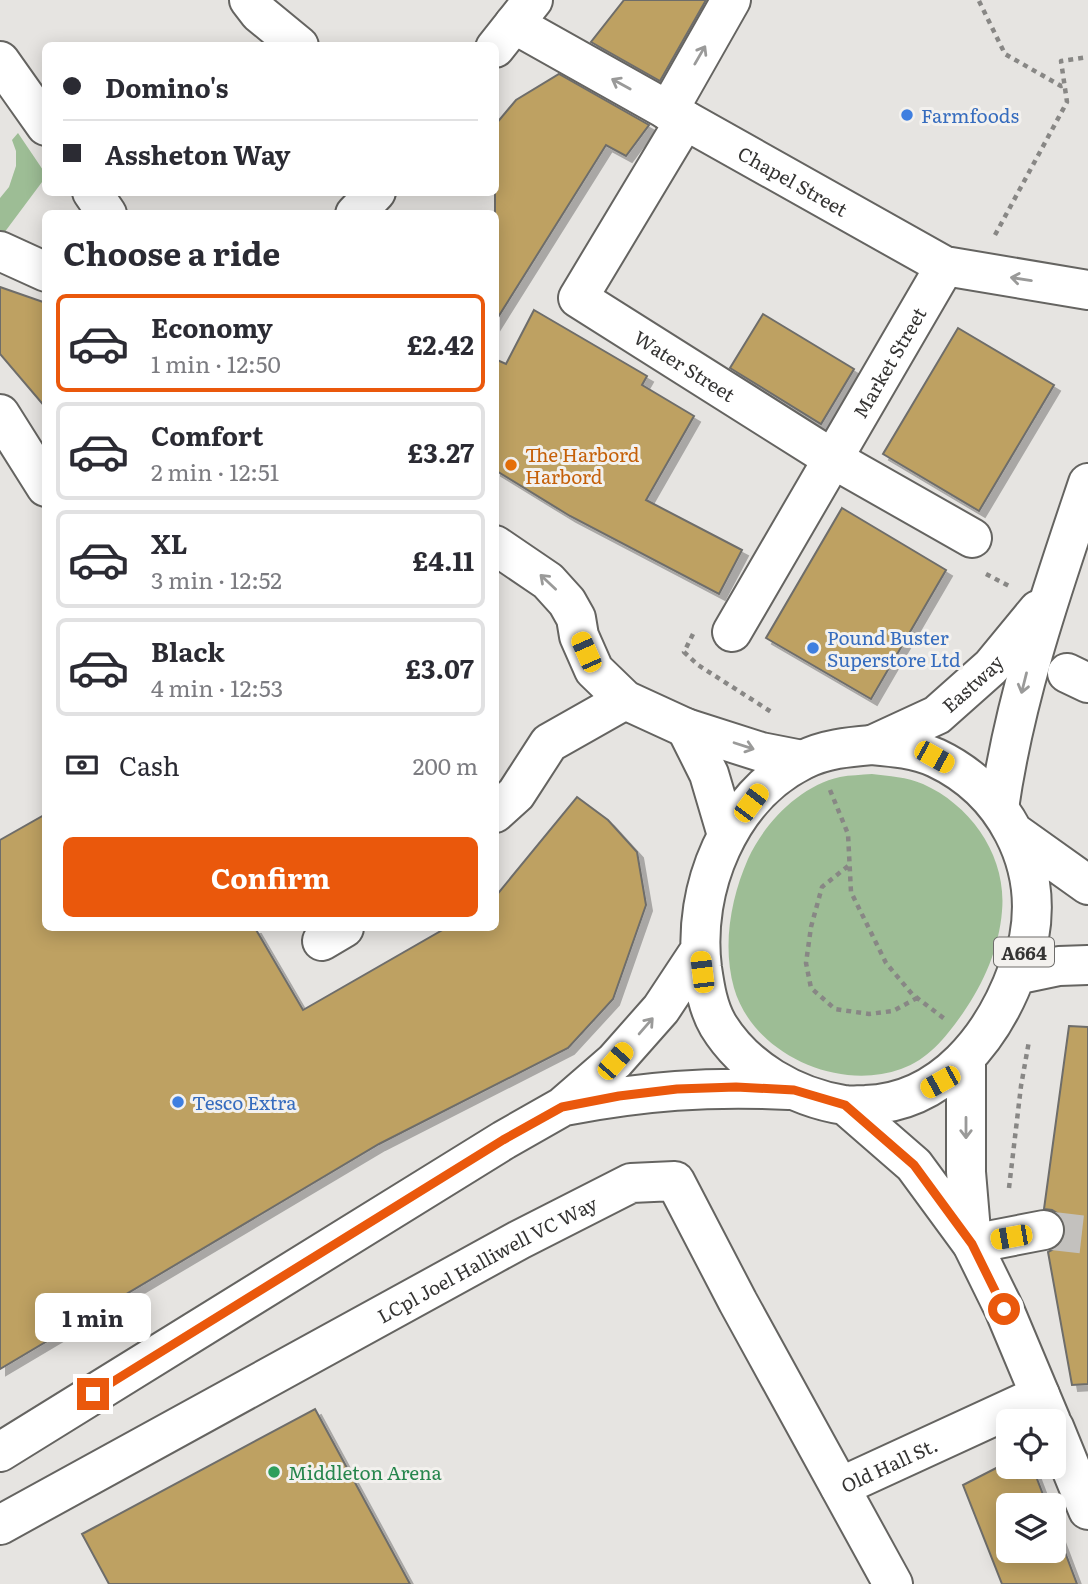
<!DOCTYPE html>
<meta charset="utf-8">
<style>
:root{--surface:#fff;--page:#f2f2f3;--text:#2b2b33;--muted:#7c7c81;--line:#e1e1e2;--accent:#ea580c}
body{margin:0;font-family:Literata,serif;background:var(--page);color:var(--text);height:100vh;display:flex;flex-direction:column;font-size:26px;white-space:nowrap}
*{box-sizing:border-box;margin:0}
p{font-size:23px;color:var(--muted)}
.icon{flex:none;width:38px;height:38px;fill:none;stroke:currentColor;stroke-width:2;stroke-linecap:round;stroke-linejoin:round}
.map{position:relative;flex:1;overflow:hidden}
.panel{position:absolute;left:42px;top:210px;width:457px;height:721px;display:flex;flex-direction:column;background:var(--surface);border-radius:10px;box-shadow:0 4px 18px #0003}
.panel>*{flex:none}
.hud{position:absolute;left:42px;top:42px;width:457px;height:154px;border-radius:10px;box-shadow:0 4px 18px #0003;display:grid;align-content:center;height:154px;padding:0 21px;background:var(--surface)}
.fabs{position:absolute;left:996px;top:1409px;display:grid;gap:14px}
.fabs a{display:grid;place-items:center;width:70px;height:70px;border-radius:10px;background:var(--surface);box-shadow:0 4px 18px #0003;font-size:35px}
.end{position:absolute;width:32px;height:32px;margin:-16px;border:9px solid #ea580c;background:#fff;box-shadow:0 0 0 4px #fff}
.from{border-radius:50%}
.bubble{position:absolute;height:49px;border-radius:10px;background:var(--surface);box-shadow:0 4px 18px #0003;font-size:23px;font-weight:700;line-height:49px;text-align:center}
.car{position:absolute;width:21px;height:42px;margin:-21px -10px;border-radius:9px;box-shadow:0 0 5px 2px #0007;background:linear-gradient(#f5c518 24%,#345 0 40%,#f5c518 0 76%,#345 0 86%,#f5c518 0)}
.hud b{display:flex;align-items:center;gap:24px;height:66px;font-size:26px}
.hud b+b{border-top:2px solid var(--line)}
.hud i{width:18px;height:18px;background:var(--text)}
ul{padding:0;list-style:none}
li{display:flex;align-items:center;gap:21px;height:98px;margin:0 14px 10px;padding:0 7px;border:4px solid var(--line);border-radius:10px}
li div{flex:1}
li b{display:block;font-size:26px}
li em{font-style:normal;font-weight:700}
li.selected{border-color:var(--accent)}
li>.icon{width:63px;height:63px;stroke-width:1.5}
h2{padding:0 21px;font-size:32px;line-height:84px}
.pay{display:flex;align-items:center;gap:18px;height:77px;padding:0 21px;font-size:26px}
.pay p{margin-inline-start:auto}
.primary-button{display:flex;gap:14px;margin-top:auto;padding:14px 21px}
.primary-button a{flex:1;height:80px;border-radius:10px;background:var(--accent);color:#fff;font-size:28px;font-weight:700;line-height:80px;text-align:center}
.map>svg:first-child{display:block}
.green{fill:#9dbd95}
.building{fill:#bea162;stroke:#6e6d6a;stroke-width:2;filter:url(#shadow)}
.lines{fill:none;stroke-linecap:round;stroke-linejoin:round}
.minor-tunnel{stroke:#c3c1be;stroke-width:38;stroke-dasharray:38 19;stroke-linecap:butt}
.minor-casing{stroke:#656461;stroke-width:42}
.major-casing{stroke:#656461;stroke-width:42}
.path{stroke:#888785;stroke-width:4.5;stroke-dasharray:5 5;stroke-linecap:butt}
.minor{stroke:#fff;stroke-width:38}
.major{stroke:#fff;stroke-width:38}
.oneway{stroke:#9a9a99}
.route{stroke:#ea580c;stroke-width:9}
.shop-dot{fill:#3f7fe0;stroke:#f3f1ee;stroke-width:2.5}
.food-dot{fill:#e8710a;stroke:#f3f1ee;stroke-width:2.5}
.leisure-dot{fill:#2e9e5b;stroke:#f3f1ee;stroke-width:2.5}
.labels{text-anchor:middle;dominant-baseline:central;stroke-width:6;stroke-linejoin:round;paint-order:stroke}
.shield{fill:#f3f1ee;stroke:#6e6d6b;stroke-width:2}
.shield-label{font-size:18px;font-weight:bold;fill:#353433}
.shop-label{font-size:19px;fill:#366cbe;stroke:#f3f1ee;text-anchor:start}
.street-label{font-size:19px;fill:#353433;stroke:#f3f1ee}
.food-label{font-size:19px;fill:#c56008;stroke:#f3f1ee;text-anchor:start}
.leisure-label{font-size:19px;fill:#27864d;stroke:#f3f1ee;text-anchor:start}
</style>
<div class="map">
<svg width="1088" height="1584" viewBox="0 0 1088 1584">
<defs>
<filter id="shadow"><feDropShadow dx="6" dy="6" stdDeviation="0" flood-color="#0004"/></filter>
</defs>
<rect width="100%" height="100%" fill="#e6e4e1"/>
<path class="green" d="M18,133L45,173V178L4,233L0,232V198L9,187L16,166V151L12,140Z
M872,774C889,776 907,777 923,784C972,806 1007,857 1002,911C999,948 984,983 963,1013C946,1037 929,1059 901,1069C838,1092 753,1054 734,988C722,945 731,898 748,859C765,822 800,786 840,777C850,775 861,775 872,774Z"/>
<path class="building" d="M624,0H706L660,81L591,42Z
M559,74L649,125L626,156L606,145L495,322V125L516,100Z
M0,287L46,303V408L0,354Z
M534,310L647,376L642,385L694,416L646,500L742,550L719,594L570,516L495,470V359L506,364Z
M763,314L854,369L821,424L730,368Z
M958,328L1054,385L979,511L883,454Z
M842,508L946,570L871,699L766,638Z
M577,797L608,820L637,852L646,905L613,999L568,1048L379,1144L0,1369V840L46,814V928H255L303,1010L446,928H495V897Z
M1069,1026L1088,1027V1384L1072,1385L1048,1252L1059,1246L1064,1238L1066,1227L1060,1215L1052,1210L1044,1209Z
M315,1409L410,1584H109L82,1534Z
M1008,1462V1466H1032L1047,1505H1008V1550H1054V1523L1077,1584H1002L963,1485Z"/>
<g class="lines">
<path class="minor-tunnel" d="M1044,1230L1088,1235"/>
<g class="minor-casing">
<g id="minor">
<path d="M249,0L259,13L299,46"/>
<path id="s1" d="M514,24L945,266L1088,290"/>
<path d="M495,48L533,0"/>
<path d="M0,61L46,126"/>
<path d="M668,111L731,0"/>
<path id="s2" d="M685,120L578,298L833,459L972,538"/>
<path d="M92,192L107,214"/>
<path d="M355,214L376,192"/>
<path d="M0,251L46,272"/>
<path d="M0,414L46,487"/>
<path d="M495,545L548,581L567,602L576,618L579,636L594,670L625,700L686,728L761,752L802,760"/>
<path id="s3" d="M732,632L945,266"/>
<path d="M1067,673L1088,683"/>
<path d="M686,728L709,774L727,835"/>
<path id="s4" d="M872,745L937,715L991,667L1038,610"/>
<path d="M999,808C1015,696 1052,590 1088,483"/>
<path d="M495,813L516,794L549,743L625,700"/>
<path d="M322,941L344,928"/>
<path d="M972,1244L1044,1230"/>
<path id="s5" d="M840,1487L1040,1395"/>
<path id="s6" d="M0,1525L519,1240L631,1183L675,1181L738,1302L893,1584"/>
</g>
</g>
<g class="major-casing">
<path id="major" d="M872,745C894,747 916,749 936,758C1004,790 1043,863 1029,938C1027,948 1022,959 1018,969C994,1036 943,1103 865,1105C858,1105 851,1106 844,1105C794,1097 745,1069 718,1025C708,1008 705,988 702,968C692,889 729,797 803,760C825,749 848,747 872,745Z
M1015,833L1088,885
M1016,975L1059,966L1088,965
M966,1059V1172L972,1243
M845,1105L914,1165L972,1244L1004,1309L1051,1421
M564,1106C644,1091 708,1086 789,1090
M1054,1427L1088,1510
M0,1452L504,1140L562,1107L615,1061L661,1009L700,950"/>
</g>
<path class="path" d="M979,1L1005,54L1061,86L1065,85
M995,235L1067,102L1061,61L1088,57
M986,574L1009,586
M693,634L684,652L698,665L773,713
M830,790L848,834L851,892L886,963L912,994L946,1020
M848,866L822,887L811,927L806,963L811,988L835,1009L869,1014L893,1011L917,998
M1009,1188L1021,1086L1029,1041"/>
<use href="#minor" class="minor"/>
<use href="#major" class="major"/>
</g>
<defs><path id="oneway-shaft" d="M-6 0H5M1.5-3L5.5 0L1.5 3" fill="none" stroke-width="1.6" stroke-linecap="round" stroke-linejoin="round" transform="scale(1.75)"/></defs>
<g class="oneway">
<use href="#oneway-shaft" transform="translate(700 55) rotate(-60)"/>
<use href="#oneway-shaft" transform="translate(621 84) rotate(-151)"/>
<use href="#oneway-shaft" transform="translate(1021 279) rotate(-171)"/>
<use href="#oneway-shaft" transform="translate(548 582) rotate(-137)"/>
<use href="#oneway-shaft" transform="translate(1024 683) rotate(104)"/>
<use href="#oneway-shaft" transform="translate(744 746) rotate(18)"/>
<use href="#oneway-shaft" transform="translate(646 1026) rotate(-49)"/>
<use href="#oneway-shaft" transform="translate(966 1128) rotate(90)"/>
</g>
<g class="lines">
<path class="route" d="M93,1394L503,1140L562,1107L619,1096L677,1089L736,1087L794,1090L845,1105L914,1165L972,1244L1004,1309"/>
</g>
<g class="shop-dot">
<circle cx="907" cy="115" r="7"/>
<circle cx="813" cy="648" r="7"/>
<circle cx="178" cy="1102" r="7"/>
</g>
<circle class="food-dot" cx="511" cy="465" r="7"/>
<circle class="leisure-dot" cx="274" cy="1472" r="7"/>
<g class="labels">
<rect class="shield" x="994" y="937.5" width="60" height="29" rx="5"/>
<g class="shield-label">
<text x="1024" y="952">A664</text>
</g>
<g class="shop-label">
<text x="921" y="115">Farmfoods</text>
<text x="827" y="637">Pound Buster<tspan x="827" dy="22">Superstore Ltd</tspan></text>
<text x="192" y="1102">Tesco Extra</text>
</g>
<g class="street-label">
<text stroke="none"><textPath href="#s1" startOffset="320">Chapel Street</textPath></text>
<text stroke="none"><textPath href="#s3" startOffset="312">Market Street</textPath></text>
<text stroke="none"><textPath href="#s2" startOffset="334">Water Street</textPath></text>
<text stroke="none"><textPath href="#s4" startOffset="119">Eastway</textPath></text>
<text stroke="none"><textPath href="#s6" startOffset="555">LCpl Joel Halliwell VC Way</textPath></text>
<text stroke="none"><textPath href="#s5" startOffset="54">Old Hall St.</textPath></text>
</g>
<g class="food-label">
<text x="525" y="454">The Harbord<tspan x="525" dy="22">Harbord</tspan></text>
</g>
<g class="leisure-label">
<text x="288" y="1472">Middleton Arena</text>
</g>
</g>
</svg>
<div class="fabs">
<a><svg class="icon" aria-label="locate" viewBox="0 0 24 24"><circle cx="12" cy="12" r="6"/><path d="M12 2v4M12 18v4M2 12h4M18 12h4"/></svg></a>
<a><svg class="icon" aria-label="layers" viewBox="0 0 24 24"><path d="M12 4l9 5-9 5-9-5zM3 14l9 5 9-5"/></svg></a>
</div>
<i class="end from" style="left:1004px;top:1309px"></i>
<i class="end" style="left:93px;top:1394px"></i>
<div class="bubble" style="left:35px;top:1293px;width:116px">1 min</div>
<i class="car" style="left:586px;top:652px;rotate:336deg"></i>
<i class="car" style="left:934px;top:757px;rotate:119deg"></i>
<i class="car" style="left:751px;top:803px;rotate:37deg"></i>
<i class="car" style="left:702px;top:972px;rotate:353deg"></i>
<i class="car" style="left:615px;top:1061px;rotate:41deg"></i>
<i class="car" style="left:940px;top:1082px;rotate:241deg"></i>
<i class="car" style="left:1011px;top:1237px;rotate:260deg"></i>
<div class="hud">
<b><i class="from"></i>Domino's</b>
<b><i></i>Assheton Way</b>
</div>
<section class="panel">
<h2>Choose a ride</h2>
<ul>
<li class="selected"><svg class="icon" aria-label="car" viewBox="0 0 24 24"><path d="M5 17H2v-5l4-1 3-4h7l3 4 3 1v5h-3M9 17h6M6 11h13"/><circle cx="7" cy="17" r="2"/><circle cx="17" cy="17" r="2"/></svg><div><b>Economy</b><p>1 min · 12:50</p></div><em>£2.42</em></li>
<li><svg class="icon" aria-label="car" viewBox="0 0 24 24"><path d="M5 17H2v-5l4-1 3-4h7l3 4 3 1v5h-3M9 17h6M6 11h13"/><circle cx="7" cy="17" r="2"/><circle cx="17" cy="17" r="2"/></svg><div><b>Comfort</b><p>2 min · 12:51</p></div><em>£3.27</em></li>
<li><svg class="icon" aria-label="car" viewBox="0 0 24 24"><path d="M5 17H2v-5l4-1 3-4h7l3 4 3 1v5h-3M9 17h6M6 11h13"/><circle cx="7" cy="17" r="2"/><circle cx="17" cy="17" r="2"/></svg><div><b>XL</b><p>3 min · 12:52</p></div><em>£4.11</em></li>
<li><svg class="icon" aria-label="car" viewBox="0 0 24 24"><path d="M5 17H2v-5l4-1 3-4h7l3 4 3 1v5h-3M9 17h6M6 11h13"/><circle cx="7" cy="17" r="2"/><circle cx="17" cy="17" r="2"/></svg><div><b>Black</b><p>4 min · 12:53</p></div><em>£3.07</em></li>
</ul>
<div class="pay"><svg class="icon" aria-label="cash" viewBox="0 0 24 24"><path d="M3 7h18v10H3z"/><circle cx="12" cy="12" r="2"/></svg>Cash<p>200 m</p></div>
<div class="primary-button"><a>Confirm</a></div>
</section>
</div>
